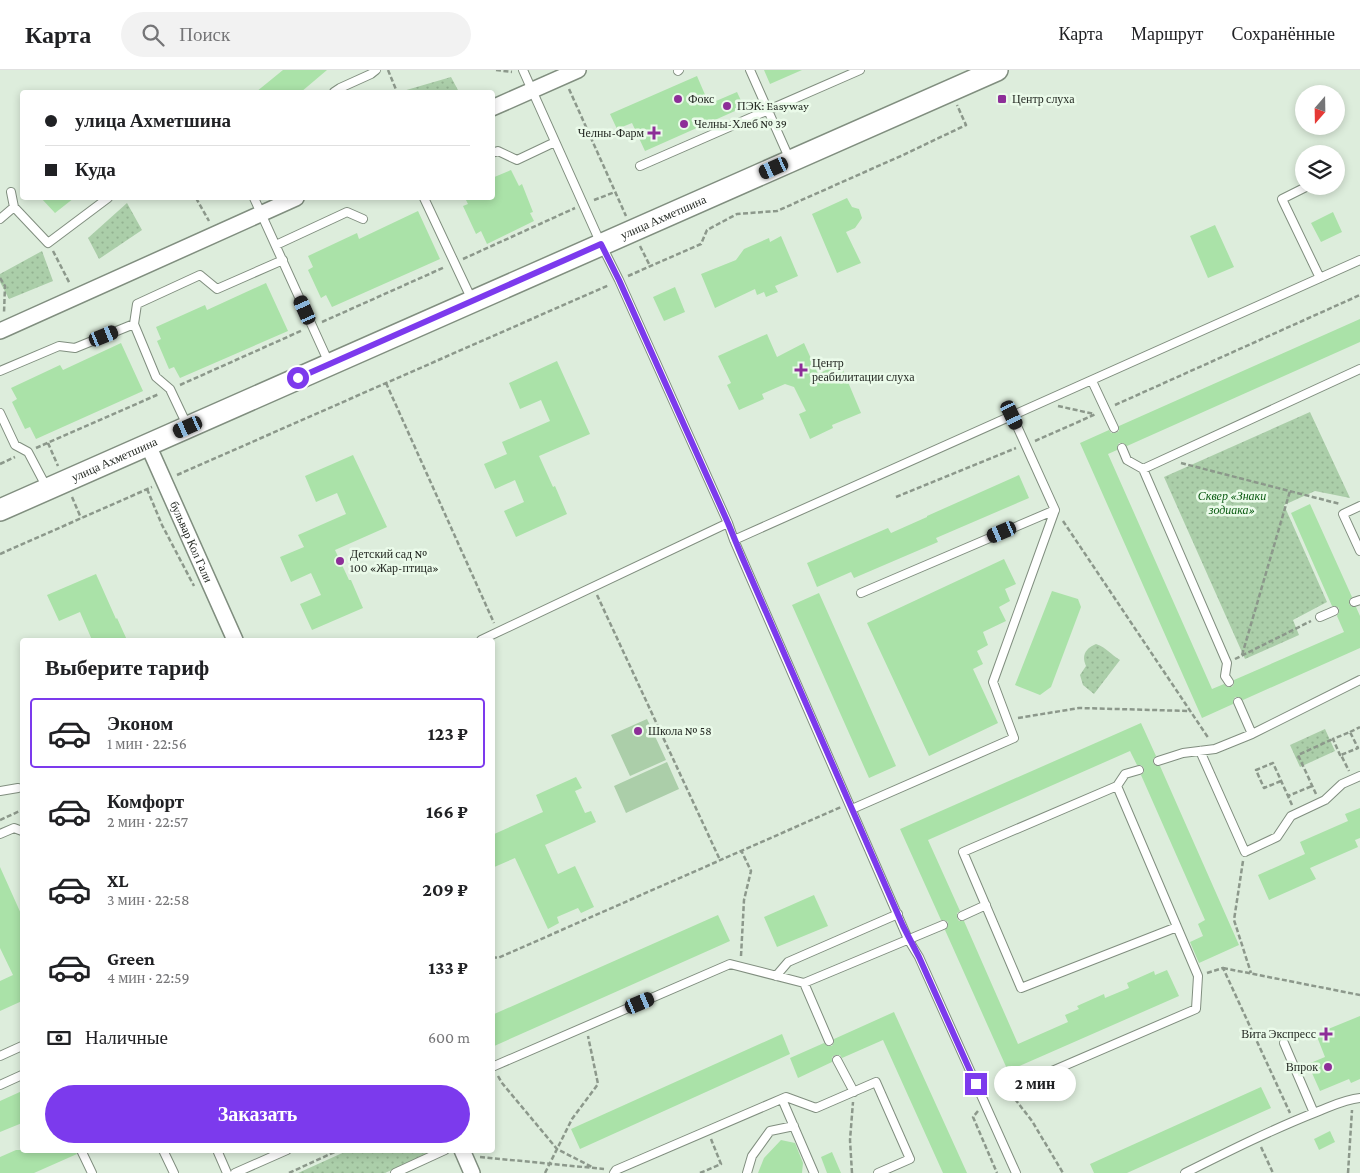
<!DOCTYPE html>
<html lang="ru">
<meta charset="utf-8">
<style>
:root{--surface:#fff;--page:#f2f2f2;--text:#202124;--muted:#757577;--line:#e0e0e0;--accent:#7c3aed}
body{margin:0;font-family:"Crimson Pro",serif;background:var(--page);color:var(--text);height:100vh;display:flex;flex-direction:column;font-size:19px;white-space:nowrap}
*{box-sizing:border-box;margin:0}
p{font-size:16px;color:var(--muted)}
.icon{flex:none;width:28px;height:28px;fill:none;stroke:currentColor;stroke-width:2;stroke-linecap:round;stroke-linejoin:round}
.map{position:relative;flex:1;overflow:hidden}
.panel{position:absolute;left:20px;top:568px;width:475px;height:515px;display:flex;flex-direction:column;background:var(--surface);border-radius:5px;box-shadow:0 2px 8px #0003}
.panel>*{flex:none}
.top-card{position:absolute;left:20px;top:20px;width:475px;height:110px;border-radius:5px;box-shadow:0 2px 8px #0003;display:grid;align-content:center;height:110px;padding:0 25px;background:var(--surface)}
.needle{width:32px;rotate:200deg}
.fabs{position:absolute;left:1295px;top:15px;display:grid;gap:10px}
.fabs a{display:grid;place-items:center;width:50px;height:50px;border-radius:50%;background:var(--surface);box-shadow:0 2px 8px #0003;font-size:25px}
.end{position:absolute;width:22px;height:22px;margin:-11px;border:6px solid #7c3aed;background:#fff;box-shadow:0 0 0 2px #fff}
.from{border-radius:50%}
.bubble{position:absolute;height:35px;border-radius:18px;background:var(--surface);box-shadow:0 2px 8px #0003;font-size:16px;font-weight:700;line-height:35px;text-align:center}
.car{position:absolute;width:15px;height:30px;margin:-15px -8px;border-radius:6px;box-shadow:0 0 4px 1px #0007;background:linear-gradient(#222 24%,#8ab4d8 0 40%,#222 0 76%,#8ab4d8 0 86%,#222 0)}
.top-card b{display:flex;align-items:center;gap:18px;height:48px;font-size:19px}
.top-card b+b{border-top:1px solid var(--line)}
.top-card i{width:12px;height:12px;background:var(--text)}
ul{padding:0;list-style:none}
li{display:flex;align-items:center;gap:15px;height:70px;margin:0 10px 8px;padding:0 15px;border:2px solid transparent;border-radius:5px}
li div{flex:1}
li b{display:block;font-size:19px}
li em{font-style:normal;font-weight:700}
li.selected{border-color:var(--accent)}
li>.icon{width:45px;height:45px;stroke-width:1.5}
h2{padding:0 25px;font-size:22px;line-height:60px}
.pay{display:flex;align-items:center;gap:12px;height:55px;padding:0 25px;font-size:19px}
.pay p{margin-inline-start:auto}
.primary-button{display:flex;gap:10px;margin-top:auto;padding:10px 25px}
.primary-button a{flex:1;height:58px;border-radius:30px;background:var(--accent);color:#fff;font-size:20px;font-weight:700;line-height:58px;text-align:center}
header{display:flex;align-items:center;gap:30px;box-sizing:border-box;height:70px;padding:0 25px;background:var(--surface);border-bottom:1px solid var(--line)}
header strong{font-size:24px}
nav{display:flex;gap:28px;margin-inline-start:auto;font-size:18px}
.search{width:350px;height:45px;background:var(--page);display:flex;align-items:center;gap:12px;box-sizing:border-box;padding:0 18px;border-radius:28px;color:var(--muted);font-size:19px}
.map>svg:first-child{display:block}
.grass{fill:url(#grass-dots)}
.pitch{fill:#abcea9}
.building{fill:#aae2a8}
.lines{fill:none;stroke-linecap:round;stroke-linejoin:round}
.lane-casing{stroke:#808e7f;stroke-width:10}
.street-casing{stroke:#808e7f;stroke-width:18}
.secondary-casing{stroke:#808e7f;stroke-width:24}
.path{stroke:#8c988b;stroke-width:2.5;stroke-dasharray:5 2.5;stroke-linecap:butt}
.lane{stroke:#fff;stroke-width:8}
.street{stroke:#fff;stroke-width:15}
.secondary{stroke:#fff;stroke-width:21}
.route{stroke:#7c3aed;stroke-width:6}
.poi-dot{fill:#8d2e98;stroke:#eafae9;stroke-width:2}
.labels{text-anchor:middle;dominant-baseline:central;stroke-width:5;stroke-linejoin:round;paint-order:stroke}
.poi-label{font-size:12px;fill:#252a24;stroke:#eafae9;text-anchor:start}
.street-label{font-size:12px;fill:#252a24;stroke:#eafae9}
.park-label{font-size:12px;font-style:italic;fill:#0c5b13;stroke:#eafae9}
</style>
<header>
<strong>Карта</strong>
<div class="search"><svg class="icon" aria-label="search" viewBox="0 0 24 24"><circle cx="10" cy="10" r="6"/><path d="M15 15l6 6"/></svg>Поиск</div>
<nav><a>Карта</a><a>Маршрут</a><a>Сохранённые</a></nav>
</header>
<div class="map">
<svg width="1360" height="1103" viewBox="0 0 1360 1103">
<defs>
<pattern id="grass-dots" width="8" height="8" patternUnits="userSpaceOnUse" patternTransform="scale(1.25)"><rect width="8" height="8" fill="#abcea9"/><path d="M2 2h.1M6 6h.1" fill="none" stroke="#93b191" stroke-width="1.8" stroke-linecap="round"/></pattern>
</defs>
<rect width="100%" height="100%" fill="#ddeddc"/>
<path class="grass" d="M451,7L459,22H404L403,21Z
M127,133L142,160L99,189L88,168Z
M42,181L53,211L9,229L0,212V204Z
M1310,342L1350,428L1315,421L1284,435L1327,532L1293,550L1299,565L1245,589L1164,407Z
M1096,574C1107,578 1110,584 1120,590L1094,624L1083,615L1080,605L1086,596C1081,585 1086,578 1096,574Z
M1325,659L1335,681L1300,697L1290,675Z
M349,1080H436L385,1103H298Z"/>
<path class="pitch" d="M647,649L666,690L630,706L611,665Z
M667,692L679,719L626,743L614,716Z"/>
<path class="building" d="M283,0H327L301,22H256Z
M764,0H802L770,14Z
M697,6L709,34L737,22L744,37L645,81L632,53L617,59L610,44Z
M511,100L519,116L522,114L533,142L530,143L534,151L487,174L481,161L476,164L463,136L468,134L465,128H492V108Z
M41,128H74L55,143Z
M847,128L852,137L859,139L862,148L855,158L846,162L861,193L837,203L812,144Z
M418,141L440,189L332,237L326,225L321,228L308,200L313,197L308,186L357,163L359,169Z
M1333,142L1342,162L1321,172L1311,153Z
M1215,155L1234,197L1208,208L1190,166Z
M781,166L798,206L775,216L778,222L766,227L764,222L757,225L755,219L715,238L701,204L736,190L744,179L769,168L770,172Z
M266,213L288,261L180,308L174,297L169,299L157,271L161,269L156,257L205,235L207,240Z
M675,217L685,242L664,251L653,227Z
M1360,249V272L1127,376L1123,373H1119L1117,377V380L1108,384L1212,619L1224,614L1227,617H1232L1234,614V610L1344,562L1337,546L1339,542V538L1335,536H1332L1291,443L1310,434L1352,527L1349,530V534L1352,537H1356L1360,546V578L1243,630L1239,627H1235L1233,631V634L1202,648L1080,373L1109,360L1111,363H1116L1119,361V356Z
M767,264L777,287L804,273L818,304L840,293L861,343L832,355L833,358L810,369L799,344L806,341L794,317L785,314L762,324L764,329L739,340L727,315L731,313L718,286Z
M121,273L143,321L36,369L30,357L25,359L12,332L17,329L11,318L60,295L63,300Z
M557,291L590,364L539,386L553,417L555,416L567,444L516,467L504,441L524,432L515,410L495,419L484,394L507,384L502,372L550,351L541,330L520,339L509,313Z
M353,385L387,457L335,480L349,510H351L363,538L312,560L300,534L321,525L311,503L291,512L280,487L304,477L298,465L346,444L337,423L316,432L305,406Z
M1019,405L1029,428L936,468L938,472L854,508L851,502L817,517L807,493L888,458L891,463L927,447V446Z
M1004,489L1016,514L1005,519L1010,531L999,537L1006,551L983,562L988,575L977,581L983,594L973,599L998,653L929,686L867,553Z
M96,504L116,549L117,548L127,570H92L80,542L59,551L47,525Z
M1052,521L1078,529L1081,537L1051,617L1040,625L1015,615Z
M819,523L896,696L869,708L792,535Z
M1141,653L1156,686L1153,689V693L1156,696H1160L1239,875L1199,893L1190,872L1203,866L1198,854L1205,850L1141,705L1144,702V698L1141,695H1137L1130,681L928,770L960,841L957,843V848L959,851H964L1018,974L1068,952L1065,945L1079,939L1077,936L1104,924L1105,928L1129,918L1127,913L1154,901L1155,905L1167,900L1179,926L1008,1001L945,860L948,856V852L944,850H941L900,759Z
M576,707L582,718L575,721L585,743L591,741L596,752L545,775L558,804L575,796L594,837L581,843L578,838L557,847L559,853L548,859L515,788L492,798V765L543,742L536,725Z
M1360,738V768L1355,770L1358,777L1310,798L1316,809L1269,830L1258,805L1305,784L1300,772L1348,751L1345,744Z
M0,797L22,846V931L0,941V911L13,905L0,878Z
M814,825L828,856L777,877L764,847Z
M718,845L730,871L492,977V945Z
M894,942L967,1103H943L883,970L842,988L840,985H835L832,987V992L798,1008L790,988L824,973L828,976H832L834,972V969Z
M1360,946V1009L1351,1013L1349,1009L1320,1021L1308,994L1325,987L1316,964Z
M782,964L790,984L580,1079L571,1059Z
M1261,1017L1271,1038L1127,1103H1094L1090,1094Z
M22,1021V1053L0,1062V1031Z
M1330,1061L1335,1072L1319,1080L1314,1069Z
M781,1070L795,1073L803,1093L802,1103H758L764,1088Z
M16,1080H75L77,1084L34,1103H0V1087Z
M832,1082L841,1103H827L821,1087Z"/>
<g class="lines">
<g class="lane-casing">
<path id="lane" d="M523,0L601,174L619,210L728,453L734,470L908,869L919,887L1016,1103
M750,0L790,90
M678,1L679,0
M334,22L340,18L371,4L376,0
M492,83L498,81L517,90L555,72
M640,96L860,0
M1308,116L1282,129L1320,208
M11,122L14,137L48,173L108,128
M254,128L329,293
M424,128L472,230
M0,149L14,137
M276,175L347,142L363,149
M0,301L59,276L75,278L134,254
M1092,311L1114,358
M0,343L15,375L28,382L47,418
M187,355L170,319L156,307L134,254L137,234L200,205L217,219L283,190
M1122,378L1127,390L1143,399
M1360,436L1343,444L1360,481
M734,470L1360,190
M861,523L1055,440
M1354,532L1360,530
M1320,547L1334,541
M481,570L728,453
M1229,612L1225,606L1227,593L1143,399L1360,299
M1238,632L1252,664
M1200,681L1245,782L1277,767L1291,746L1325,730L1342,714L1360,706
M1158,691L1183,683L1215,679L1252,664L1360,610
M1139,700L1125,704L1117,716L963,782L1021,918L1177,857
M0,721L18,718
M852,739L1014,668L993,612L1055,440L1012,345
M0,764L14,758L22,761
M962,846L986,835
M776,906L788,892L898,844
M804,913L829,971
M1284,973L1314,1043
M0,986L22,976
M837,990L854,1022
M492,997L730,894L804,913L943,855
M0,1015L22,1005
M1008,1020L1196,939L1198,906L1117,716
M782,1029L814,1103
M81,1080L92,1103
M163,1080L174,1103
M217,1080L227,1103
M235,1103L287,1080
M395,1103L445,1080
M614,1103L616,1100L786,1027L816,1038L876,1012L910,1089L878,1103
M747,1103L752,1086L770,1061L794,1056
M1185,1103C1229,1081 1273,1059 1319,1041C1332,1036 1346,1029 1360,1028"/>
</g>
<g class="street-casing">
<g id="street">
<path d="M492,38L578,0"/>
<path d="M0,261L296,128"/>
<path id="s1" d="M148,375L235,570"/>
<path d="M462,1080L472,1103"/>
</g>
</g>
<g class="secondary-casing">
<g id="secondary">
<path id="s2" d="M0,440L997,0"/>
</g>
</g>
<path class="path" d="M388,0L397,22
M496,0L512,2
M569,19L626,146
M196,128L209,151
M594,130L615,122
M640,176L650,196
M53,181L70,214
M463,189L575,138
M628,206L701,174L707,160L737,144L777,141L903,85L966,55L957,35
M0,208L5,216L4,243
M322,252L445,197
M386,313L494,553
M180,315L303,260
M1115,335L1360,225
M1058,336L1094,344
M1035,371L1096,344
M48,373L58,396
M36,378L159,324
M1181,393L1340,434
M0,394L15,387
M177,405L609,215
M147,419L162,455L194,516
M72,427L81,448
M896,427L1016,378
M1063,451L1209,669
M0,484L152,417
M597,525L720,790
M1242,585L1290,421
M1235,589L1311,551
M1018,648L1079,638L1190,641
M1350,662L1360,657
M1341,685H1340L1333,669L1350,662L1358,678L1341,685L1349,701
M1281,711L1264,718L1256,700L1273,693L1288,726
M1316,724L1298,685L1333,669
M1292,735L1288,726L1312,716
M0,750L22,740
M1243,791L1234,850L1251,903
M741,886L744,830L751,801L741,780
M492,887L498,888L841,737
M1223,898L1360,925
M1207,903L1223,898L1290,1043
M498,1006L502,1013L557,1079L594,1098
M1015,1029L1032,1051L1063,1103
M978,1041L973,1047L997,1103
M1261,1077L1273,1103
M480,1087L604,1099
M289,1103L339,1080
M545,1103L572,1049L598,1014L588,966
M700,1103L721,1094L711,1069
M852,1103L850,1070L853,1032
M1348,1103L1352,1040"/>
<use href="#lane" class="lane"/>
<use href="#street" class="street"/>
<use href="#secondary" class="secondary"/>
</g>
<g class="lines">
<path class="route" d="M298,308L601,174L619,210L728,453L742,487L903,856L919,887L976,1014"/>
</g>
<g class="poi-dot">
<circle cx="678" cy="29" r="5"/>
<rect x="997" y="24" width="10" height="10" rx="2.5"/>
<circle cx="727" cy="36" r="5"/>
<circle cx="684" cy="54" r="5"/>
<path d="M651.5 55.5h5v5h5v5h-5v5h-5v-5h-5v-5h5z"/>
<path d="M798.5 292.5h5v5h5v5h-5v5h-5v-5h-5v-5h5z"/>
<circle cx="340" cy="491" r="5"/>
<circle cx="638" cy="661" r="5"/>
<path d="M1323.5 956.5h5v5h5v5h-5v5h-5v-5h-5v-5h5z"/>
<circle cx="1328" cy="997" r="5"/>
</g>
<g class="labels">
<g class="poi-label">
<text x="688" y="29">Фокс</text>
<text x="1012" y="29">Центр слуха</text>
<text x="737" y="36">ПЭК: Easyway</text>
<text x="694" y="54">Челны-Хлеб № 39</text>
<text x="644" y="63" text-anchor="end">Челны-Фарм</text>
<text x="812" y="293">Центр<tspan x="812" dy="14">реабилитации слуха</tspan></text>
<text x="350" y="484">Детский сад №<tspan x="350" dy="14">100 «Жар-птица»</tspan></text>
<text x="648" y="661">Школа № 58</text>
<text x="1316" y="964" text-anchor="end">Вита Экспресс</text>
<text x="1318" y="997" text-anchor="end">Впрок</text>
</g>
<g class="street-label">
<text stroke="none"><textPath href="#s2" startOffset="725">улица Ахметшина</textPath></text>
<text stroke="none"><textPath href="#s2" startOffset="125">улица Ахметшина</textPath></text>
<text stroke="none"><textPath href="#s1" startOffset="106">бульвар Кол Гали</textPath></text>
</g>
<g class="park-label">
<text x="1232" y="426">Сквер «Знаки<tspan x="1232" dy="14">зодиака»</tspan></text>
</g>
</g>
</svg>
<div class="fabs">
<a><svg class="needle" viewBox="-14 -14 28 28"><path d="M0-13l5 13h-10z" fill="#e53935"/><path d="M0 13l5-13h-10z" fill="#757577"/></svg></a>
<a><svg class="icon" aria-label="layers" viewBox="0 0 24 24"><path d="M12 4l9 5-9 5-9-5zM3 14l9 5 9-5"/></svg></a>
</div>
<i class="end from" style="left:298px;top:308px"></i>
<i class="end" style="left:976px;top:1014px"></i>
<div class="bubble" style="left:994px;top:996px;width:82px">2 мин</div>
<i class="car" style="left:774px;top:98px;rotate:246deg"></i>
<i class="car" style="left:305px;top:240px;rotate:336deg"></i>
<i class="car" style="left:104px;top:266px;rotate:68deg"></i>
<i class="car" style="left:1012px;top:345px;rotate:155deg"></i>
<i class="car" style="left:188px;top:357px;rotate:246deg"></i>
<i class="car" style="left:1002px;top:462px;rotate:247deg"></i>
<i class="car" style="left:640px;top:933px;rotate:67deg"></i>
<div class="top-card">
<b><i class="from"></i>улица Ахметшина</b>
<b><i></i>Куда</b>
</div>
<section class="panel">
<h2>Выберите тариф</h2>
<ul>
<li class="selected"><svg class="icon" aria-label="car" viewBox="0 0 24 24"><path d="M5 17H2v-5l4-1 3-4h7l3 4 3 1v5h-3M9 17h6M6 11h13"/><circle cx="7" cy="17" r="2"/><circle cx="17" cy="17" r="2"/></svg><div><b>Эконом</b><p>1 мин · 22:56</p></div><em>123 ₽</em></li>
<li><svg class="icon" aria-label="car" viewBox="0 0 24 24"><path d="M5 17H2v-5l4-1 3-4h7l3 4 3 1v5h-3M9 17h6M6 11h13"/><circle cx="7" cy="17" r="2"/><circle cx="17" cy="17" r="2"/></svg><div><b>Комфорт</b><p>2 мин · 22:57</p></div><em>166 ₽</em></li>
<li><svg class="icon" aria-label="car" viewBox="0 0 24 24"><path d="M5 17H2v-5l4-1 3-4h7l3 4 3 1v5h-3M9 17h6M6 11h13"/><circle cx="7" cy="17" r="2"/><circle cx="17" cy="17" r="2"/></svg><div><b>XL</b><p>3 мин · 22:58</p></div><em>209 ₽</em></li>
<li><svg class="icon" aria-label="car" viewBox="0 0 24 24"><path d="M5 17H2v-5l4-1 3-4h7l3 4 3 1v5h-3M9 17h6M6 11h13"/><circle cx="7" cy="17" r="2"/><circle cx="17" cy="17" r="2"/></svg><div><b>Green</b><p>4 мин · 22:59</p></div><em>133 ₽</em></li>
</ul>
<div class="pay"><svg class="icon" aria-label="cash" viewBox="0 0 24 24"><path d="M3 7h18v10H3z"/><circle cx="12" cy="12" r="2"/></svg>Наличные<p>600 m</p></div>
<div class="primary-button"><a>Заказать</a></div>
</section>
</div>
